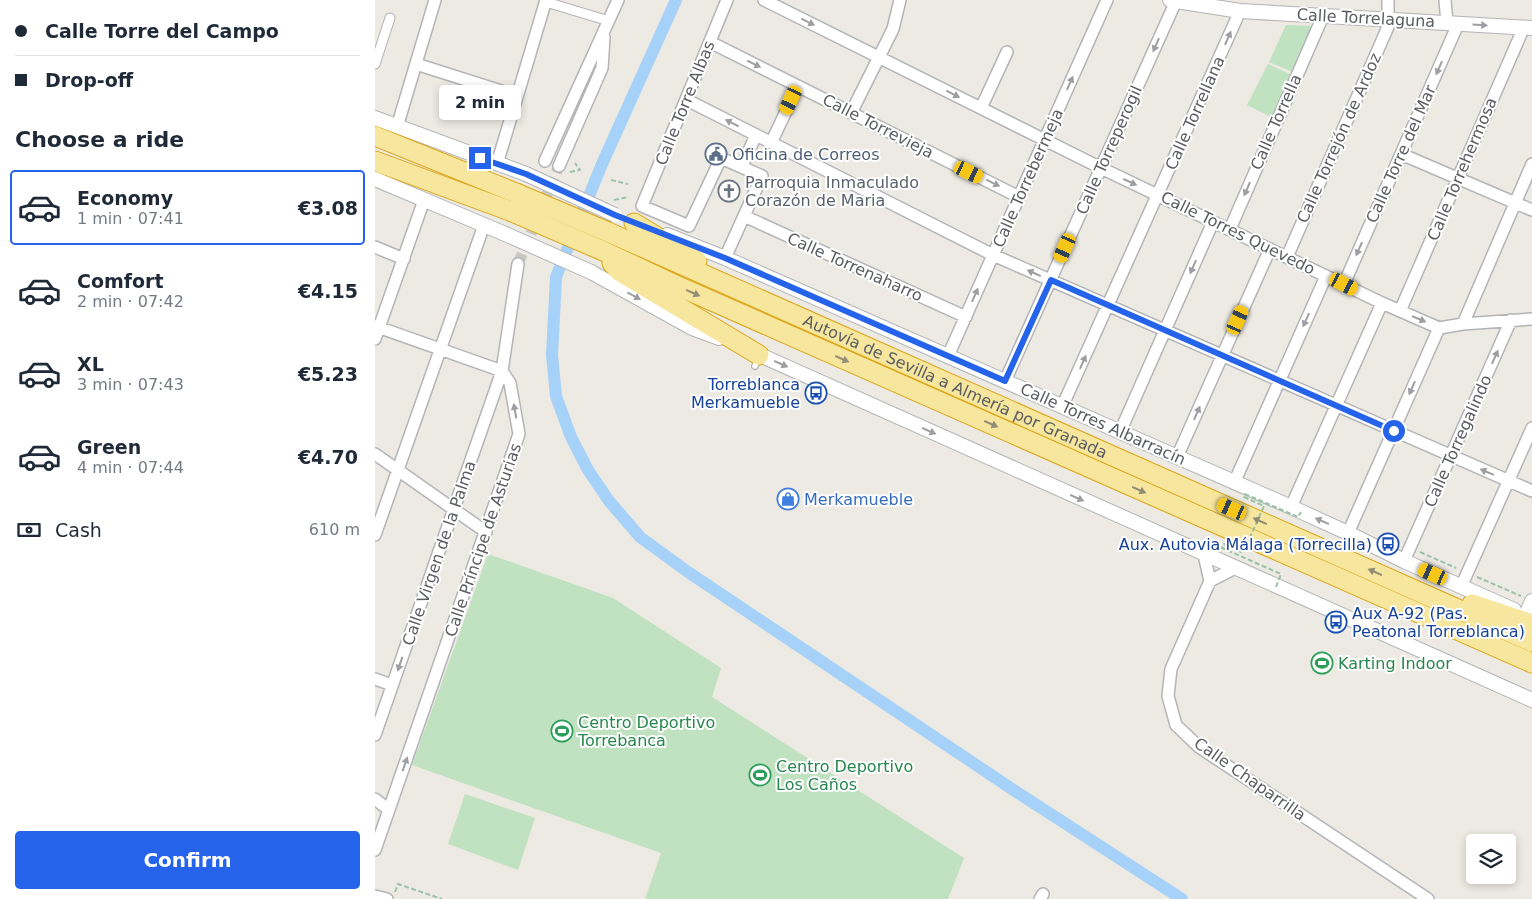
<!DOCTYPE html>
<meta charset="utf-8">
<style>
:root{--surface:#fff;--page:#f2f2f3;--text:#1f2937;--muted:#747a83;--line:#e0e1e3;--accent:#2563eb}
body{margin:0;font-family:"DejaVu Sans",sans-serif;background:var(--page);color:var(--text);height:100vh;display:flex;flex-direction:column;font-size:19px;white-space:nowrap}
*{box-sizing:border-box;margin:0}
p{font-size:16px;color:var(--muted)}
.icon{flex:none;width:28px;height:28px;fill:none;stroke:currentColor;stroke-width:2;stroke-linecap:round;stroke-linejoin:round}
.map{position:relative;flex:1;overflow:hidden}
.panel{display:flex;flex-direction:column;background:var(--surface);width:375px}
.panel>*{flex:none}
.top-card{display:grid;align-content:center;height:110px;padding:0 15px;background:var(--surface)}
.controls{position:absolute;left:1091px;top:834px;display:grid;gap:10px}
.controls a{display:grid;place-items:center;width:50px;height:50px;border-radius:5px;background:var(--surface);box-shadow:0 2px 8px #0003;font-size:25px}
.end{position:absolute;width:22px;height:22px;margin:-11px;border:6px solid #2563eb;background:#fff;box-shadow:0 0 0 2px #fff}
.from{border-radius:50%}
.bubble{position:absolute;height:35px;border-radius:5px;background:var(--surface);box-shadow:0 2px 8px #0003;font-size:16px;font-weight:800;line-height:35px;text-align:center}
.car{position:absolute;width:15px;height:30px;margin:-15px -8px;border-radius:6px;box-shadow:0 0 4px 1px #0007;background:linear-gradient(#f5c518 24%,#345 0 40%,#f5c518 0 76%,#345 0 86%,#f5c518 0)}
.top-card b{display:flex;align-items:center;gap:18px;height:48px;font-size:19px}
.top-card b+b{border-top:1px solid var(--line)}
.top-card i{width:12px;height:12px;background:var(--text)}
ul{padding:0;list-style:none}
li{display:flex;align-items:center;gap:15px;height:75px;margin:0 10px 8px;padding:0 5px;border:2px solid transparent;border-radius:5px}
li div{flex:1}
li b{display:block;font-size:19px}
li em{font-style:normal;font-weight:800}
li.active{border-color:var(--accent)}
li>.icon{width:45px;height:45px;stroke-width:1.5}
h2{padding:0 15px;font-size:22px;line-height:60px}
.pay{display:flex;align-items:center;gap:12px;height:55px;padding:0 15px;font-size:19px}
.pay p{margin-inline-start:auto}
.primary-button{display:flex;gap:10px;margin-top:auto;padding:10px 15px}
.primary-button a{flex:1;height:58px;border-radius:5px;background:var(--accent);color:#fff;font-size:20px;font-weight:800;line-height:58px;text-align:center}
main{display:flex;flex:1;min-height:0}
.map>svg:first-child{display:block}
.green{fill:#c0e2c1}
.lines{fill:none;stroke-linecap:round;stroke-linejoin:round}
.canal{stroke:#a6d1f8;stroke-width:12}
.minor-tunnel{stroke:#c8c7c2;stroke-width:11;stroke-dasharray:11 5.5;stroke-linecap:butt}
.service-casing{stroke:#b3b4b8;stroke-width:8}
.pedestrian-casing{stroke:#b3b4b8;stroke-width:11}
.minor-casing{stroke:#b3b4b8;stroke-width:14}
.tertiary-casing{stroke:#b3b4b8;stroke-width:16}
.trunk-casing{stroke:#dca412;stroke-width:21}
.path{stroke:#9ac2a7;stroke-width:2;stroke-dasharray:5 2.5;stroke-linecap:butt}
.service{stroke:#fff;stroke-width:5.5}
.pedestrian{stroke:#fff;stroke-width:9}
.minor{stroke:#fff;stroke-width:11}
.tertiary{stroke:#fff;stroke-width:14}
.trunk{stroke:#f6e69e;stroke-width:19}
.tertiary-bridge-casing{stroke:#b3b4b8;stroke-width:16;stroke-linecap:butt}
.trunk-bridge-casing{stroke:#dca412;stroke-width:21;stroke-linecap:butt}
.path-bridge{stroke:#9ac2a7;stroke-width:2;stroke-dasharray:5 2.5;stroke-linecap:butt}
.tertiary-bridge{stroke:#fff;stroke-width:14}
.trunk-bridge{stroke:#f6e69e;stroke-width:19}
.oneway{fill:#9c9ea1}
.oneway2{fill:#918d77}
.route{stroke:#2563eb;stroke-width:6}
.labels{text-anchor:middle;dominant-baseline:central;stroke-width:4;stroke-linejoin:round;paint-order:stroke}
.street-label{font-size:16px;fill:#5a5d62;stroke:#fff}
.service-label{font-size:16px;fill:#4e5e75;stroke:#fff;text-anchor:start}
.worship-label{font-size:16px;fill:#5b616d;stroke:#fff;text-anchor:start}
.transit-label{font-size:16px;fill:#164399;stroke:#fff;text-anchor:end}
.shop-label{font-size:16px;fill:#366cbe;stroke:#fff;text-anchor:start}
.leisure-label{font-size:16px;fill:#27864d;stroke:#fff;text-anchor:start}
</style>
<main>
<section class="panel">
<div class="top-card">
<b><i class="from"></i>Calle Torre del Campo</b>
<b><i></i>Drop-off</b>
</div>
<h2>Choose a ride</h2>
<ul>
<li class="active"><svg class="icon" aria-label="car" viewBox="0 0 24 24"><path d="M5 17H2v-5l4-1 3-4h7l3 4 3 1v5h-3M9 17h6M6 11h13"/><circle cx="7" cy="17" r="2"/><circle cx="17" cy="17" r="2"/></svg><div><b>Economy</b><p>1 min · 07:41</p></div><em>€3.08</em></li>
<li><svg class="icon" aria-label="car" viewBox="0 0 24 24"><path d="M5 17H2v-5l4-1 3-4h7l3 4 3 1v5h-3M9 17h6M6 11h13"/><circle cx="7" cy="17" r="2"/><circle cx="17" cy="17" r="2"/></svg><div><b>Comfort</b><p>2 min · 07:42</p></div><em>€4.15</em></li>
<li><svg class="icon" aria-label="car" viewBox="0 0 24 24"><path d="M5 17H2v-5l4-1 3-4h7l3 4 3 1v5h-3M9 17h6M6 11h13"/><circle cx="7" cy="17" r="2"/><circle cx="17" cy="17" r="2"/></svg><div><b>XL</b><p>3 min · 07:43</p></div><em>€5.23</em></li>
<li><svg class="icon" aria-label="car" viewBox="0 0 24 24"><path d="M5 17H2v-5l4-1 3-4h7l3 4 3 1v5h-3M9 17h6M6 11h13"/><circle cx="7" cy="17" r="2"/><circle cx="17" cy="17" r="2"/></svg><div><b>Green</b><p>4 min · 07:44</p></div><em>€4.70</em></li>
</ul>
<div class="pay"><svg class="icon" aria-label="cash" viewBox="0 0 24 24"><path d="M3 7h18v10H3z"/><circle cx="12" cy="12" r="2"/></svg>Cash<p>610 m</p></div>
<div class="primary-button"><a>Confirm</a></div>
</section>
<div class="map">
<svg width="1157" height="899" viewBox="0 0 1157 899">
<rect width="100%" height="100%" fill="#eceae2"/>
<path class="green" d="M911,25L940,26L918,72L894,62Z
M893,64L917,75L898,118L872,105Z
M113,554L238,598L346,668L337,697L589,858L573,899H270L286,853L37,765Z
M90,794L160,818L143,870L73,844Z"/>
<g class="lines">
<path class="canal" d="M301,0L227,164L181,277L177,355L181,396L196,437L213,470L234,501L265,537L313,572L640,791L807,899"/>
<path class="minor-tunnel" d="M143,264L184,166"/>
<g class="service-casing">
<path id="service" d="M380,366L384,357"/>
</g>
<g class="pedestrian-casing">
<path id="pedestrian" d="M171,2L234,21
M0,64L15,18"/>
</g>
<g class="minor-casing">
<path id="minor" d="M389,0L726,168L1007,303L1064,328L1088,324L1157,319
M1013,0V19
M1070,0L1072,23
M335,42L644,197
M41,64L142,96
M312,100L618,255L1157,491
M606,108L632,52
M476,113L518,29L525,0
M22,127L60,0
M396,143L423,86
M1026,154L1157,210
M170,161L243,0
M122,164L171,0
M184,166L227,68L229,37
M367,166L381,135
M369,216L591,317
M855,229L948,16
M0,247L29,259
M912,257L1016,20
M350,258L387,176L346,158L314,226L267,206L352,0
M969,284L1083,24
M1025,311L1149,27
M1088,324L1157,164
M0,326L127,371
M0,339L49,200
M573,356L732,0
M630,381L801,1
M687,407L865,11
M745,432L838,222
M0,454L111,532
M802,457L895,249
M859,483L951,276
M916,507L1007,303
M973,533L1064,328
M0,535L109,225
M829,555L835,581L796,669L793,696L801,725L824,747L1053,899
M1029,561L1136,320
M835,581L860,568
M1086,587L1157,428
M0,679L17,685
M0,735L127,371L143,264
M0,799L14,810
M0,850L144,434L135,383L127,371
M0,896L12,899
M665,899L668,894"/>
</g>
<g class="tertiary-casing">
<path id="tertiary" d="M795,0L865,11L1157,28
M0,118L151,174
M0,179L128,233
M292,235L350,258L916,507L973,533L1029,561L1139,610
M216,272L317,328L344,338
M376,351L1157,700
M1151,615L1157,601"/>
</g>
<g class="trunk-casing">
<g id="trunk">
<path d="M0,136L141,193"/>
<path d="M0,161L135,211"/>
<path d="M259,223L322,261"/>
<path id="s1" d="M233,232L1157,642"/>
<path d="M226,250L303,286L1157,663"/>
<path d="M237,263L244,271L384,355"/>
<path d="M1097,604L1157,624"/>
</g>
</g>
<path class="path" d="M195,172L205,170L200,163
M236,180L253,184
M239,200L253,197
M1045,552L1081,568
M1102,577L1146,596
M20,892L23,884L67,899"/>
<use href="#service" class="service"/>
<use href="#pedestrian" class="pedestrian"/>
<use href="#minor" class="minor"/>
<use href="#tertiary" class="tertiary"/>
<use href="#trunk" class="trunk"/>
<g class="tertiary-bridge-casing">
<path id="tertiary-bridge" d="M151,174L240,215
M128,233L216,272"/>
</g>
<g class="trunk-bridge-casing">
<path id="trunk-bridge" d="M141,193L233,232
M135,211L226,250"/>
</g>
<path class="path-bridge" d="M901,587L906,574L847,548L849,544L868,553L889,506L869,497L870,494L923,517L926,512"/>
<use href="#tertiary-bridge" class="tertiary-bridge"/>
<use href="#trunk-bridge" class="trunk-bridge"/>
</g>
<defs><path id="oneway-solid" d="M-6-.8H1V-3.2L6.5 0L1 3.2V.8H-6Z" transform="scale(1.25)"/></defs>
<g class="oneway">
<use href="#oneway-solid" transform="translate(433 22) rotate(26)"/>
<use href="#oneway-solid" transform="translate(1105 25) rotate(3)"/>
<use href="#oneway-solid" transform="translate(853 38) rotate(-66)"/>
<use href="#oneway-solid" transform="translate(781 45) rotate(114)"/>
<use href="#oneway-solid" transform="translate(379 64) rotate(26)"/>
<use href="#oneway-solid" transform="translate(1064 68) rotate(114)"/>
<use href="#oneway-solid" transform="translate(695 83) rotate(-66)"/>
<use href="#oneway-solid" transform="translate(578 94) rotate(27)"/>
<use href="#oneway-solid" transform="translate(357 123) rotate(-153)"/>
<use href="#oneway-solid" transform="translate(755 182) rotate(25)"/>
<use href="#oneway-solid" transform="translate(618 183) rotate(26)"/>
<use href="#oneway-solid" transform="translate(872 189) rotate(114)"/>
<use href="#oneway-solid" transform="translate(984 249) rotate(114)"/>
<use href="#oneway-solid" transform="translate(818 267) rotate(114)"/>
<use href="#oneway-solid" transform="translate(659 273) rotate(-156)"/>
<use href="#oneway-solid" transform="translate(600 295) rotate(-66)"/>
<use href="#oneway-solid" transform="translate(259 296) rotate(29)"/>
<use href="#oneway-solid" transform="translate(1044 319) rotate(23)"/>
<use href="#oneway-solid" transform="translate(931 320) rotate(114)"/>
<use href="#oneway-solid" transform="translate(1120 357) rotate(-66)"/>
<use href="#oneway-solid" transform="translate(708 362) rotate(-66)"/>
<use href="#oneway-solid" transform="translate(406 364) rotate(24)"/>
<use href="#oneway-solid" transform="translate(1037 388) rotate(114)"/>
<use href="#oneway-solid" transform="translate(140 411) rotate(-100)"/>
<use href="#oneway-solid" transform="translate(822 413) rotate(-66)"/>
<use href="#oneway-solid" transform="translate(554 431) rotate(24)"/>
<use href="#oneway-solid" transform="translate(1112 472) rotate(-157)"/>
<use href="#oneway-solid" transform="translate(702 498) rotate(24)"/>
<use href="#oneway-solid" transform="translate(947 521) rotate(-156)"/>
<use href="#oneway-solid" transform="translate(25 664) rotate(109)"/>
<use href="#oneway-solid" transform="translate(30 764) rotate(-71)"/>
</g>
<g class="oneway2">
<use href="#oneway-solid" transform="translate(318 293) rotate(24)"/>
<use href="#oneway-solid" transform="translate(467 359) rotate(24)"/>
<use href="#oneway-solid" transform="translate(616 424) rotate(24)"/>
<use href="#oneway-solid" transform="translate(764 490) rotate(24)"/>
<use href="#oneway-solid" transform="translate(885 521) rotate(-156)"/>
<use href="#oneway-solid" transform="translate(1000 572) rotate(-156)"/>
</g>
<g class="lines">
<path class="route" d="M105,158L151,174L240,215L350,258L630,381L676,280L1019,431"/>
</g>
<defs>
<g id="civic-ring" transform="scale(1.125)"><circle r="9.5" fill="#fff" stroke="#5c6f8a" stroke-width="1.5"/><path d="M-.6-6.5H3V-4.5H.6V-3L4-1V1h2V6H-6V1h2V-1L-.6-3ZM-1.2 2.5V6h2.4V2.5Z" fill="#5c6f8a"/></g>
<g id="church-ring" transform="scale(1.125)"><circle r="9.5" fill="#fff" stroke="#6b7280" stroke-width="1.5"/><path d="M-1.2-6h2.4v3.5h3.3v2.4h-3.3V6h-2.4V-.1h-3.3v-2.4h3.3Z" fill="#6b7280"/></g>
<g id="bus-ring" transform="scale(1.125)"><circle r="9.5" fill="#fff" stroke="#1a4fb4" stroke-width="1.5"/><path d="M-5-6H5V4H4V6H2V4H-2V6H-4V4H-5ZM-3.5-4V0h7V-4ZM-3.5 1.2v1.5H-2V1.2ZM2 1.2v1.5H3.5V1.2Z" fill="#1a4fb4"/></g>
<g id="shop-ring" transform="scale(1.125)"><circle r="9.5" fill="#fff" stroke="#3f7fe0" stroke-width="1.5"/><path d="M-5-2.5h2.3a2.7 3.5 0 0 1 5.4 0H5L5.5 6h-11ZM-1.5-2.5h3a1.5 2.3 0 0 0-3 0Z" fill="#3f7fe0"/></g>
<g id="stadium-ring" transform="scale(1.125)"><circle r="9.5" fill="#fff" stroke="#2e9e5b" stroke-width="1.5"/><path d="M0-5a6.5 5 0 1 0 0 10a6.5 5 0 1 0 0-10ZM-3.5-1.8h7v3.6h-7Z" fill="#2e9e5b"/></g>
</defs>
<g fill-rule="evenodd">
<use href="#civic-ring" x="341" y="154"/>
<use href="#church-ring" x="354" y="191"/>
<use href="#bus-ring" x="441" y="393"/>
<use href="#shop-ring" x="413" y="499"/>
<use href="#bus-ring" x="1013" y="544"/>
<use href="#bus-ring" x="961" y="622"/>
<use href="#stadium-ring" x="947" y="663"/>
<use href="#stadium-ring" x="187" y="731"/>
<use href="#stadium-ring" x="385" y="775"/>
</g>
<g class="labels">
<g class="street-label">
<text transform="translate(991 18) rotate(3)">Calle Torrelaguna</text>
<text transform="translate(310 103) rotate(-68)">Calle Torre Albas</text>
<text transform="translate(820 113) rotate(-66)">Calle Torrellana</text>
<text transform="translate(901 122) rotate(-66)">Calle Torrella</text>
<text transform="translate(503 126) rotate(27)">Calle Torrevieja</text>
<text transform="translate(964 138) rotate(-66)">Calle Torrejón de Ardoz</text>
<text transform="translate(734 150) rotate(-66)">Calle Torreperogil</text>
<text transform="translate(1026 154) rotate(-66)">Calle Torre del Mar</text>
<text transform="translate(1087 169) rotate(-67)">Calle Torrehermosa</text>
<text transform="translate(653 178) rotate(-66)">Calle Torrebermeja</text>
<text transform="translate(863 233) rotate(26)">Calle Torres Quevedo</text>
<text transform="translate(480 267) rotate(24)">Calle Torrenaharro</text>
<text stroke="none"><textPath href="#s1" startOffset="380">Autovía de Sevilla a Almería por Granada</textPath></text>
<text transform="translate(728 424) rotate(24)">Calle Torres Albarracín</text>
<text transform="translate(1083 441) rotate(-66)">Calle Torregalindo</text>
<text transform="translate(108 540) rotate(-71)">Calle Príncipe de Asturias</text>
<text transform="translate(64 553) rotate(-71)">Calle Virgen de la Palma</text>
<text transform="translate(875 779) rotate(35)">Calle Chaparrilla</text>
</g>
<g class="service-label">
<text x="357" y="154">Oficina de Correos</text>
</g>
<g class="worship-label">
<text x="370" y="182">Parroquia Inmaculado<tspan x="370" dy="18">Corazón de Maria</tspan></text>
</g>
<g class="transit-label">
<text x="425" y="384">Torreblanca<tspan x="425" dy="18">Merkamueble</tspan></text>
<text x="997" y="544">Aux. Autovia Málaga (Torrecilla)</text>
<text x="977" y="613" text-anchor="start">Aux A-92 (Pas.<tspan x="977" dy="18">Peatonal Torreblanca)</tspan></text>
</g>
<g class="shop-label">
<text x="429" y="499">Merkamueble</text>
</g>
<g class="leisure-label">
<text x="963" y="663">Karting Indoor</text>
<text x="203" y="722">Centro Deportivo<tspan x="203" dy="18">Torrebanca</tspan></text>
<text x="401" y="766">Centro Deportivo<tspan x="401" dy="18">Los Caños</tspan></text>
</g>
</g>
</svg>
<div class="controls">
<a><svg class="icon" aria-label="layers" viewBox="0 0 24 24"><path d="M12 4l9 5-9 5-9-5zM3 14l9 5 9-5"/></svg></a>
</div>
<i class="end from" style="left:1019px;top:431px"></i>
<i class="end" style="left:105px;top:158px"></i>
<div class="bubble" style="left:64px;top:85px;width:82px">2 min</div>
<i class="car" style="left:416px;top:100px;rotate:205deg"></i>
<i class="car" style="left:594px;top:172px;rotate:116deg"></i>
<i class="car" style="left:690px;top:248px;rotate:204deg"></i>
<i class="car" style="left:969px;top:284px;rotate:117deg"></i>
<i class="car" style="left:863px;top:320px;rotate:24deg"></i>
<i class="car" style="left:857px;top:509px;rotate:294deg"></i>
<i class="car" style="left:1058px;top:574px;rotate:294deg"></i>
</div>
</main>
